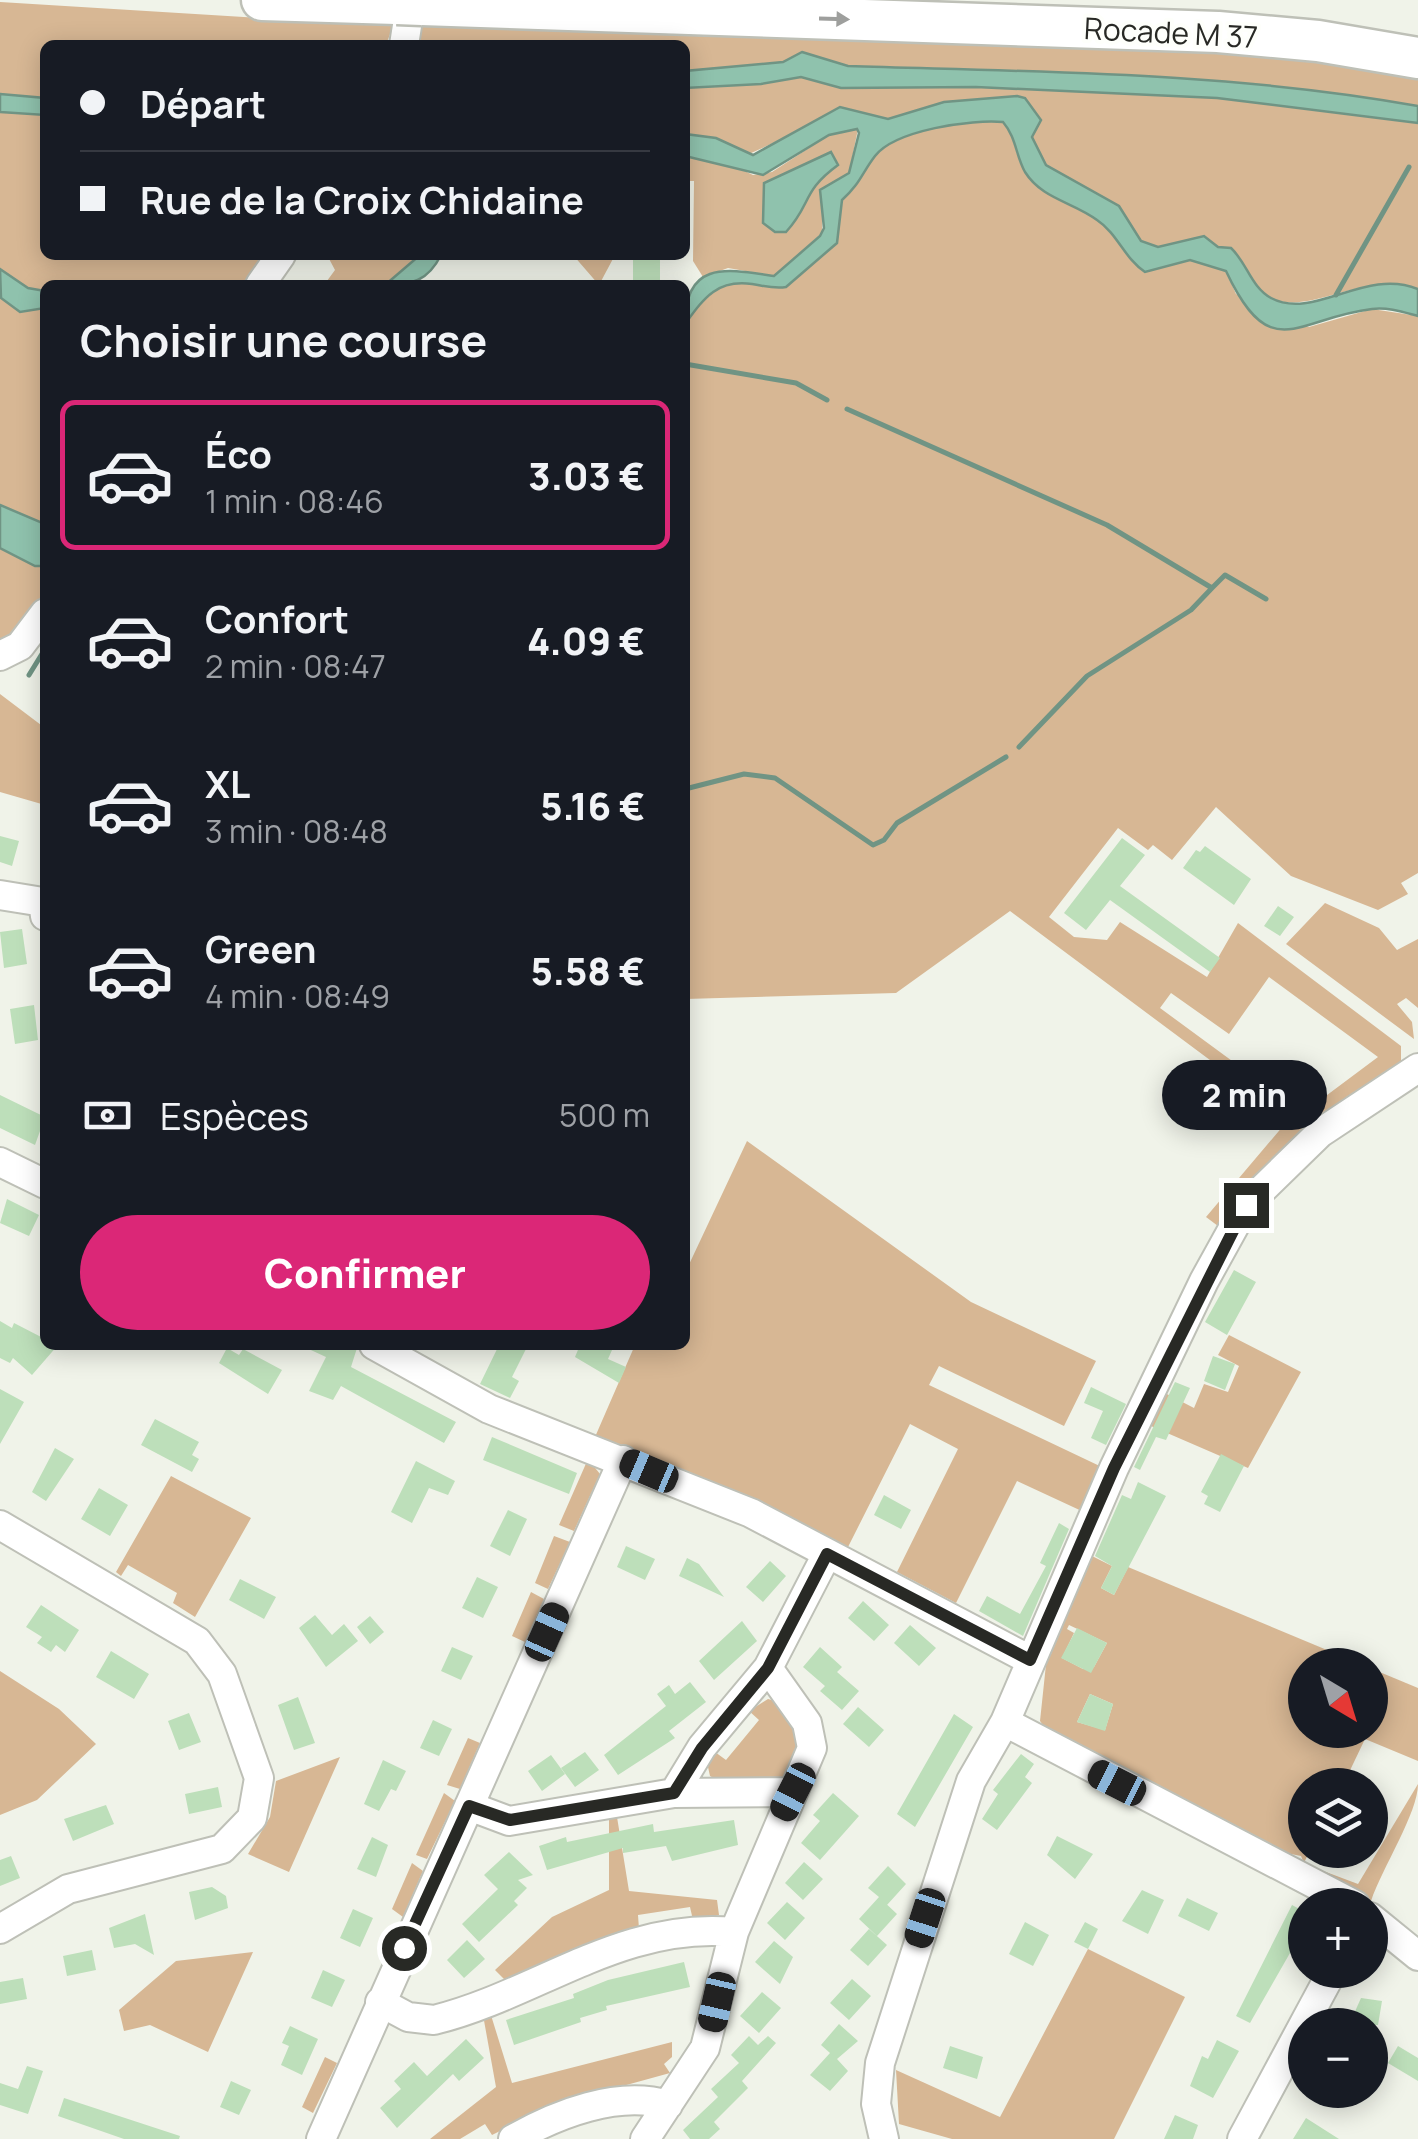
<!DOCTYPE html>
<html lang="fr">
<meta charset="utf-8">
<style>
:root{--surface:#171b24;--page:#20242c;--text:#f1f3f6;--muted:#9ea1a6;--line:#363941;--accent:#db2777}
body{margin:0;font-family:Manrope,sans-serif;background:var(--page);color:var(--text);height:100vh;display:flex;flex-direction:column;font-size:38px;white-space:nowrap}
*{box-sizing:border-box;margin:0}
p{font-size:32px;color:var(--muted)}
.icon{flex:none;width:55px;height:55px;fill:none;stroke:currentColor;stroke-width:2;stroke-linecap:round;stroke-linejoin:round}
.map{position:relative;flex:1;overflow:hidden}
.side{position:absolute;left:40px;top:280px;width:650px;height:1070px;display:flex;flex-direction:column;background:var(--surface);border-radius:15px;box-shadow:0 5px 25px #0003}
.side>*{flex:none}
.guide{position:absolute;left:40px;top:40px;width:650px;height:220px;border-radius:15px;box-shadow:0 5px 25px #0003;display:grid;align-content:center;height:220px;padding:0 40px;background:var(--surface)}
.needle{width:65px;rotate:142deg}
.buttons{position:absolute;left:1288px;top:1648px;display:grid;gap:20px}
.buttons a{display:grid;place-items:center;width:100px;height:100px;border-radius:50%;background:var(--surface);box-shadow:0 5px 25px #0003;font-size:50px}
.end{position:absolute;width:45px;height:45px;margin:-22px;border:12px solid #282925;background:#fff;box-shadow:0 0 0 5px #fff}
.from{border-radius:50%}
.bubble{position:absolute;height:70px;border-radius:35px;background:var(--surface);box-shadow:0 5px 25px #0003;font-size:32px;font-weight:800;line-height:70px;text-align:center}
.car{position:absolute;width:30px;height:60px;margin:-30px -15px;border-radius:12px;box-shadow:0 0 8px 2px #0007;background:linear-gradient(#222 24%,#8ab4d8 0 40%,#222 0 76%,#8ab4d8 0 86%,#222 0)}
.guide b{display:flex;align-items:center;gap:35px;height:95px;font-size:38px}
.guide b+b{border-top:2px solid var(--line)}
.guide i{width:25px;height:25px;background:var(--text)}
ul{padding:0;list-style:none}
li{display:flex;align-items:center;gap:30px;height:150px;margin:0 20px 15px;padding:0 20px;border:5px solid transparent;border-radius:15px}
li div{flex:1}
li b{display:block;font-size:38px}
li em{font-style:normal;font-weight:800}
li.on{border-color:var(--accent)}
li>.icon{width:90px;height:90px;stroke-width:1.5}
h2{padding:0 40px;font-size:45px;line-height:120px}
.pay{display:flex;align-items:center;gap:25px;height:110px;padding:0 40px;font-size:38px}
.pay p{margin-inline-start:auto}
.button{display:flex;gap:20px;margin-top:auto;padding:20px 40px}
.button a{flex:1;height:115px;border-radius:60px;background:var(--accent);color:#fff;font-size:40px;font-weight:800;line-height:115px;text-align:center}
.map>svg:first-child{display:block}
.green{fill:#d7b794;fill-rule:evenodd}
.water{fill:#8fc2ad;stroke:#709484;stroke-width:2.5}
.lines{fill:none;stroke-linecap:round;stroke-linejoin:round}
.stream{stroke:#709484;stroke-width:5}
.building{fill:#bddfba}
.minor-casing{stroke:#bec0b7;stroke-width:32}
.highway-casing{stroke:#bec0b7;stroke-width:45}
.minor{stroke:#fff;stroke-width:28}
.highway{stroke:#fff;stroke-width:40}
.highway-bridge-casing{stroke:#bec0b7;stroke-width:45;stroke-linecap:butt}
.highway-bridge{stroke:#fff;stroke-width:40}
.oneway{fill:#9e9f9d}
.route{stroke:#282925;stroke-width:12}
.labels{text-anchor:middle;dominant-baseline:central;stroke-width:8;stroke-linejoin:round;paint-order:stroke}
.street-label{font-size:30px;fill:#282925;stroke:#fefffb}
</style>
<div class="map">
<svg width="1418" height="2139" viewBox="0 0 1418 2139">
<rect width="100%" height="100%" fill="#f0f3e9"/>
<path class="green" d="M0,2L393,26L386,45H45V255H270L249,285H45V600L28,624L0,646Z
M421,25L1177,50L1311,62L1418,78V289C1366,267 1300,324 1264,293C1250,280 1244,262 1232,248L1218,247L1204,236L1157,247L1141,241L1119,206L1046,165L1032,137L1041,121L1025,98L944,102L888,119L840,107L802,130L749,154L716,138L685,134V45H413Z
M995,121H1003C1015,137 1015,156 1025,172C1043,199 1073,202 1097,219C1117,233 1125,258 1145,272L1190,260L1226,271L1236,294L1309,327L1372,309L1418,316V873L1401,883L1408,894L1378,910L1291,876L1216,807L1172,860L1153,845L1148,850L1118,828L1049,917L1074,937L1107,940L1120,922L1207,977L1238,923L1401,1046V1067L1222,1229L1206,1217L1289,1119L1010,911L896,993L685,999V324C704,298 717,279 752,284C764,285 774,289 786,287C821,252 839,255 842,200C858,187 862,172 875,156C897,129 963,123 995,121ZM1269,977L1378,1057L1303,1113L1160,1008L1171,993L1229,1034Z
M858,129L849,173L823,188L822,233L774,276L728,268L703,277L693,261L694,181H685V156L728,163L753,175L772,172L829,135Z
M327,255H420L385,285H324L335,270Z
M573,255H615L599,285Z
M0,694L45,728V805L0,792Z
M1325,903L1379,928L1397,950L1418,939V1008L1406,998L1397,1004L1412,1022L1414,1039L1286,944Z
M747,1141L971,1302L1096,1361L1064,1426L939,1366L929,1385L1106,1469L1086,1513L1017,1481L956,1603L897,1572L958,1449L910,1424L848,1547L747,1495L595,1437L635,1345H685V1273Z
M1229,1335L1301,1372L1248,1468L1144,1423L1161,1391L1194,1408L1204,1384L1228,1392L1239,1366L1218,1355Z
M588,1459L600,1474L574,1531L559,1525Z
M171,1476L251,1518L195,1617L173,1603L177,1593L128,1565L121,1576L116,1572Z
M554,1536L570,1542L548,1589L535,1583Z
M1086,1553L1112,1566L1101,1588L1114,1595L1128,1567L1363,1665H1305V1730H1370V1668L1418,1688V1761L1365,1739L1343,1785H1305V1850H1310L1304,1863L1301,1856L1286,1853L1046,1729L1040,1721L1047,1655L1052,1653L1048,1650ZM1069,1625L1107,1643L1094,1667L1087,1663L1083,1669L1062,1658L1074,1633L1067,1629ZM1090,1694L1113,1704L1105,1730L1077,1722Z
M531,1592L544,1599L525,1642L512,1636Z
M0,1671L59,1709L96,1744L37,1800L0,1815Z
M768,1699C802,1707 812,1763 779,1780C771,1784 757,1782 748,1782C733,1783 723,1784 710,1776L708,1767L715,1752L726,1760L759,1720L749,1711Z
M468,1738L480,1743L460,1789L447,1785Z
M340,1757L289,1872L248,1854L270,1817L276,1781Z
M1418,1784C1418,1813 1382,1868 1371,1901L1318,1869L1358,1884Z
M444,1793L455,1801L427,1859L416,1855Z
M617,1817L629,1891L717,1900L719,1915L693,1920L690,1907L638,1915L639,1929L505,1980L495,1970L552,1917L609,1890V1818Z
M412,1863L423,1871L403,1917L392,1909Z
M1088,1949L1185,1997L1114,2139H952L899,2124L896,2070L1000,2117Z
M253,1952L208,2052L150,2025L124,2031L119,2010L176,1961Z
M490,2012L512,2083L672,2042V2057L664,2064L670,2073L550,2106L492,2135L485,2124L460,2139H430L496,2087L483,2015Z
M325,2057L337,2063L313,2113L302,2107Z"/>
<path class="water" d="M802,52L848,66C1038,72 1230,72 1418,106V123L1217,98L976,87L841,88L801,77L761,84L685,88V71L783,62Z
M0,94L45,98V115L0,112Z
M1017,96L1025,98L1041,120L1032,137L1046,165L1119,206L1141,241L1158,247L1204,236L1218,247L1231,248C1247,263 1251,287 1271,298C1314,321 1365,267 1418,289V316C1403,312 1388,307 1372,309C1296,318 1271,367 1226,271L1190,260L1145,272C1124,258 1118,234 1097,220C1073,202 1042,199 1025,172C1016,156 1016,137 1003,122C972,119 895,130 875,156C862,173 860,184 842,200L837,243L786,287C774,289 764,286 752,284C717,279 704,298 685,324C685,260 727,269 774,276L820,236L824,228L820,190L849,173L859,133L857,129L829,135L763,175L685,156V134L716,138L753,155L840,107L888,119L944,102Z
M831,152L838,165C801,192 812,204 786,232H775L763,223L764,183Z
M420,255H441C428,281 412,285 385,285Z
M0,269L28,288L45,291V308L20,312L1,298Z
M0,505L45,524V566H35L0,548Z"/>
<g class="lines">
<path class="stream" d="M1336,295L1409,167
M685,364L796,383L827,400
M847,409L1107,525L1212,588L1225,575L1266,599
M29,675L45,649
M1019,747L1087,676L1191,610L1212,588
M685,789L744,774L775,778L873,845L884,840L897,823L1006,757"/>
</g>
<path class="building" d="M633,256H660V285H633Z
M0,836L19,841L12,866L0,862Z
M1122,838L1145,855L1120,886L1220,958L1210,972L1110,900L1086,930L1064,913Z
M1205,846L1251,879L1234,905L1183,868L1196,850L1200,852Z
M1278,906L1294,917L1280,936L1264,926Z
M22,929L27,964L4,968L0,932Z
M34,1005L38,1040L15,1044L10,1009Z
M0,1095L45,1117L35,1145L0,1128Z
M7,1199L39,1215L29,1236L0,1223Z
M1234,1270L1256,1282L1227,1335L1205,1322Z
M0,1321L12,1328L14,1323L45,1339V1345H58L32,1375L13,1358L10,1363L0,1358Z
M300,1345L357,1348L351,1367L456,1422L444,1443L341,1386L333,1400L309,1391L326,1357Z
M499,1345H528L512,1377L519,1381L510,1398L480,1384Z
M580,1345L612,1350L608,1359L626,1367L619,1383L575,1357Z
M227,1348L239,1355L243,1349L282,1370L268,1394L219,1363Z
M1213,1356L1235,1364L1225,1390L1204,1381Z
M1175,1382L1190,1388L1166,1440L1156,1437L1140,1470L1134,1467Z
M1091,1387L1126,1404L1106,1445L1091,1438L1103,1411L1084,1403Z
M0,1389L24,1402L0,1444Z
M155,1419L199,1442L192,1455L199,1459L192,1472L141,1445Z
M492,1437L577,1473L569,1494L483,1460Z
M55,1448L74,1459L46,1501L32,1492Z
M1221,1454L1244,1466L1220,1512L1204,1504L1208,1496L1201,1492Z
M416,1461L455,1481L448,1495L429,1488L412,1523L391,1512Z
M1138,1482L1166,1496L1114,1595L1101,1588L1112,1566L1095,1556L1122,1495L1131,1499Z
M99,1488L128,1505L110,1536L81,1519Z
M884,1495L911,1510L901,1529L874,1515Z
M508,1510L527,1519L510,1556L490,1546Z
M1059,1523L1069,1529L1023,1636L979,1611L987,1596L1020,1614L1046,1566L1040,1563Z
M626,1546L655,1559L645,1580L617,1567Z
M687,1558L699,1564L724,1597L679,1576Z
M770,1561L786,1576L763,1602L746,1587Z
M477,1577L498,1587L483,1618L462,1608Z
M240,1579L276,1597L264,1619L229,1600Z
M863,1601L889,1625L874,1641L848,1618Z
M41,1605L79,1630L65,1652L56,1645L51,1652L37,1643L42,1637L26,1627Z
M315,1615L332,1635L344,1624L358,1641L326,1667L299,1628Z
M370,1616L384,1632L370,1644L357,1627Z
M742,1621L757,1641L714,1680L699,1661Z
M910,1625L936,1648L919,1666L894,1643Z
M1077,1628L1107,1643L1091,1673L1061,1658Z
M452,1647L473,1656L461,1680L441,1671Z
M820,1647L842,1667L837,1672L859,1691L842,1710L820,1691L825,1686L803,1667Z
M111,1651L149,1674L134,1699L96,1677Z
M690,1682L706,1702L669,1731L675,1738L618,1775L604,1755L666,1706L657,1694L669,1685L675,1694Z
M1090,1694L1113,1704L1105,1731L1077,1722Z
M298,1697L315,1743L294,1750L278,1705Z
M858,1707L884,1730L869,1747L843,1724Z
M189,1713L201,1742L179,1750L168,1721Z
M954,1714L973,1727L915,1827L897,1814Z
M433,1720L452,1729L439,1756L420,1748Z
M585,1752L599,1770L575,1787L561,1768Z
M1021,1754L1034,1764L1025,1777L1032,1783L997,1830L982,1819L998,1794L993,1790Z
M551,1755L565,1774L542,1791L528,1771Z
M383,1760L406,1771L396,1791L391,1789L379,1811L364,1804Z
M218,1787L222,1807L189,1814L185,1794Z
M833,1793L859,1816L820,1860L801,1843L820,1821L813,1815Z
M106,1805L114,1824L73,1841L64,1819Z
M734,1820L738,1845L672,1861L666,1846L623,1853V1848L547,1870L539,1846L566,1837L567,1842L653,1824L654,1832Z
M1057,1836L1093,1854L1075,1879L1047,1855Z
M372,1837L388,1845L376,1877L357,1869Z
M509,1852L533,1875L518,1880L527,1888L514,1901L518,1905L479,1942L462,1924L498,1889L484,1875Z
M11,1856L20,1878L0,1886V1860Z
M804,1862L823,1879L803,1900L785,1883Z
M888,1866L906,1884L887,1905L881,1899L897,1914L877,1936L859,1919L879,1897L868,1888Z
M212,1887L226,1896L228,1908L195,1920L189,1892Z
M1142,1890L1164,1900L1148,1934L1122,1921Z
M1187,1898L1218,1913L1209,1931L1178,1916Z
M787,1902L805,1918L785,1940L767,1923Z
M1292,1905L1305,1912V1946L1300,1943L1293,1955L1290,1953L1250,2023L1236,2016Z
M353,1909L373,1918L360,1947L340,1938Z
M145,1914L154,1955L135,1944L114,1948L109,1928Z
M1025,1922L1049,1935L1033,1966L1009,1954Z
M1085,1922L1098,1929L1088,1949L1074,1942Z
M869,1929L887,1945L868,1966L850,1950Z
M467,1940L485,1959L464,1978L447,1960Z
M774,1941L793,1957L780,1984L755,1962Z
M92,1950L96,1970L67,1976L63,1956Z
M684,1962L690,1987L606,2006L607,2010L580,2018L581,2022L514,2045L506,2020L574,1998L573,1994L608,1980Z
M323,1970L345,1980L332,2007L311,1998Z
M23,1978L27,1999L0,2004V1982Z
M852,1979L871,1996L849,2020L830,2003Z
M762,1992L781,2008L759,2033L740,2016Z
M1361,1998L1382,2001L1378,2025H1349Z
M839,2024L858,2041L837,2059L848,2071L830,2091L810,2075L830,2053L821,2045Z
M290,2026L318,2039L302,2075L281,2065L289,2046L282,2043Z
M749,2036L758,2045L768,2036L776,2043L742,2081L748,2088L714,2122L720,2129L709,2139H690L683,2130L718,2097L711,2089L739,2063L731,2055Z
M466,2039L484,2058L459,2081L453,2074L397,2128L380,2108L401,2089L394,2081L414,2062L427,2076Z
M1217,2040L1239,2051L1213,2098L1190,2086L1202,2056L1208,2059Z
M950,2046L983,2057L977,2079L943,2068Z
M1398,2046L1418,2058V2081L1388,2063Z
M27,2066L43,2071L28,2114L0,2105V2083L18,2089Z
M231,2081L251,2090L239,2115L220,2107Z
M64,2098L180,2136L179,2139H124L58,2116Z
M1175,2115L1198,2125L1193,2139H1164Z
M1306,2118L1339,2139H1293Z"/>
<g class="lines">
<g class="minor-casing">
<path id="minor" d="M404,45L411,0
M260,285L281,255
M0,656L20,646L45,613
M0,895L43,902L45,916
M0,1162L45,1184
M374,1345L489,1409L751,1513L1030,1660
M0,1525L197,1641L222,1674L259,1778L252,1818L222,1849L68,1889L0,1929
M1005,1722L1355,1905
M674,1793L702,1747L768,1668L827,1554
M469,1806L509,1821L674,1793L793,1792
M1370,1917L1418,1956
M380,2002L408,2017L434,2020C536,1995 622,1921 734,1932
M321,2139L623,1460
M513,2139C557,2114 618,2090 668,2105
M645,2139L705,2048L734,1932L812,1748L807,1723L768,1668
M884,2139L876,2104L880,2063L971,1781L1005,1722L1114,1468L1204,1281L1246,1205L1320,1133L1418,1068
M1242,2139L1333,1970"/>
</g>
<g class="highway-casing">
<path id="highway" d="M262,0L397,4
M422,5L1218,32L1318,41L1418,58"/>
</g>
<use href="#minor" class="minor"/>
<use href="#highway" class="highway"/>
<g class="highway-bridge-casing">
<path id="highway-bridge" d="M397,4L422,5"/>
</g>
<use href="#highway-bridge" class="highway-bridge"/>
</g>
<defs><path id="oneway-solid" d="M-6-.8H1V-3.2L6.5 0L1 3.2V.8H-6Z" transform="scale(2.5)"/></defs>
<use class="oneway" href="#oneway-solid" transform="translate(834 19) rotate(2)"/>
<g class="lines">
<path class="route" d="M404,1948L469,1806L510,1820L674,1793L702,1748L768,1668L827,1554L1030,1660L1114,1468L1246,1205"/>
</g>
<g class="labels">
<g class="street-label">
<text transform="translate(1171 32) rotate(3)">Rocade M 37</text>
</g>
</g>
</svg>
<div class="buttons">
<a><svg class="needle" viewBox="-14 -14 28 28"><path d="M0-13l5 13h-10z" fill="#e53935"/><path d="M0 13l5-13h-10z" fill="#9ea1a6"/></svg></a>
<a><svg class="icon" aria-label="layers" viewBox="0 0 24 24"><path d="M12 4l9 5-9 5-9-5zM3 14l9 5 9-5"/></svg></a>
<a>+</a>
<a>−</a>
</div>
<i class="end from" style="left:404px;top:1948px"></i>
<i class="end" style="left:1246px;top:1205px"></i>
<div class="bubble" style="left:1162px;top:1060px;width:165px">2 min</div>
<i class="car" style="left:649px;top:1471px;rotate:293deg"></i>
<i class="car" style="left:547px;top:1632px;rotate:24deg"></i>
<i class="car" style="left:1117px;top:1783px;rotate:297deg"></i>
<i class="car" style="left:793px;top:1792px;rotate:207deg"></i>
<i class="car" style="left:925px;top:1918px;rotate:198deg"></i>
<i class="car" style="left:717px;top:2002px;rotate:193deg"></i>
<div class="guide">
<b><i class="from"></i>Départ</b>
<b><i></i>Rue de la Croix Chidaine</b>
</div>
<section class="side">
<h2>Choisir une course</h2>
<ul>
<li class="on"><svg class="icon" aria-label="car" viewBox="0 0 24 24"><path d="M5 17H2v-5l4-1 3-4h7l3 4 3 1v5h-3M9 17h6M6 11h13"/><circle cx="7" cy="17" r="2"/><circle cx="17" cy="17" r="2"/></svg><div><b>Éco</b><p>1 min · 08:46</p></div><em>3.03 €</em></li>
<li><svg class="icon" aria-label="car" viewBox="0 0 24 24"><path d="M5 17H2v-5l4-1 3-4h7l3 4 3 1v5h-3M9 17h6M6 11h13"/><circle cx="7" cy="17" r="2"/><circle cx="17" cy="17" r="2"/></svg><div><b>Confort</b><p>2 min · 08:47</p></div><em>4.09 €</em></li>
<li><svg class="icon" aria-label="car" viewBox="0 0 24 24"><path d="M5 17H2v-5l4-1 3-4h7l3 4 3 1v5h-3M9 17h6M6 11h13"/><circle cx="7" cy="17" r="2"/><circle cx="17" cy="17" r="2"/></svg><div><b>XL</b><p>3 min · 08:48</p></div><em>5.16 €</em></li>
<li><svg class="icon" aria-label="car" viewBox="0 0 24 24"><path d="M5 17H2v-5l4-1 3-4h7l3 4 3 1v5h-3M9 17h6M6 11h13"/><circle cx="7" cy="17" r="2"/><circle cx="17" cy="17" r="2"/></svg><div><b>Green</b><p>4 min · 08:49</p></div><em>5.58 €</em></li>
</ul>
<div class="pay"><svg class="icon" aria-label="cash" viewBox="0 0 24 24"><path d="M3 7h18v10H3z"/><circle cx="12" cy="12" r="2"/></svg>Espèces<p>500 m</p></div>
<div class="button"><a>Confirmer</a></div>
</section>
</div>
